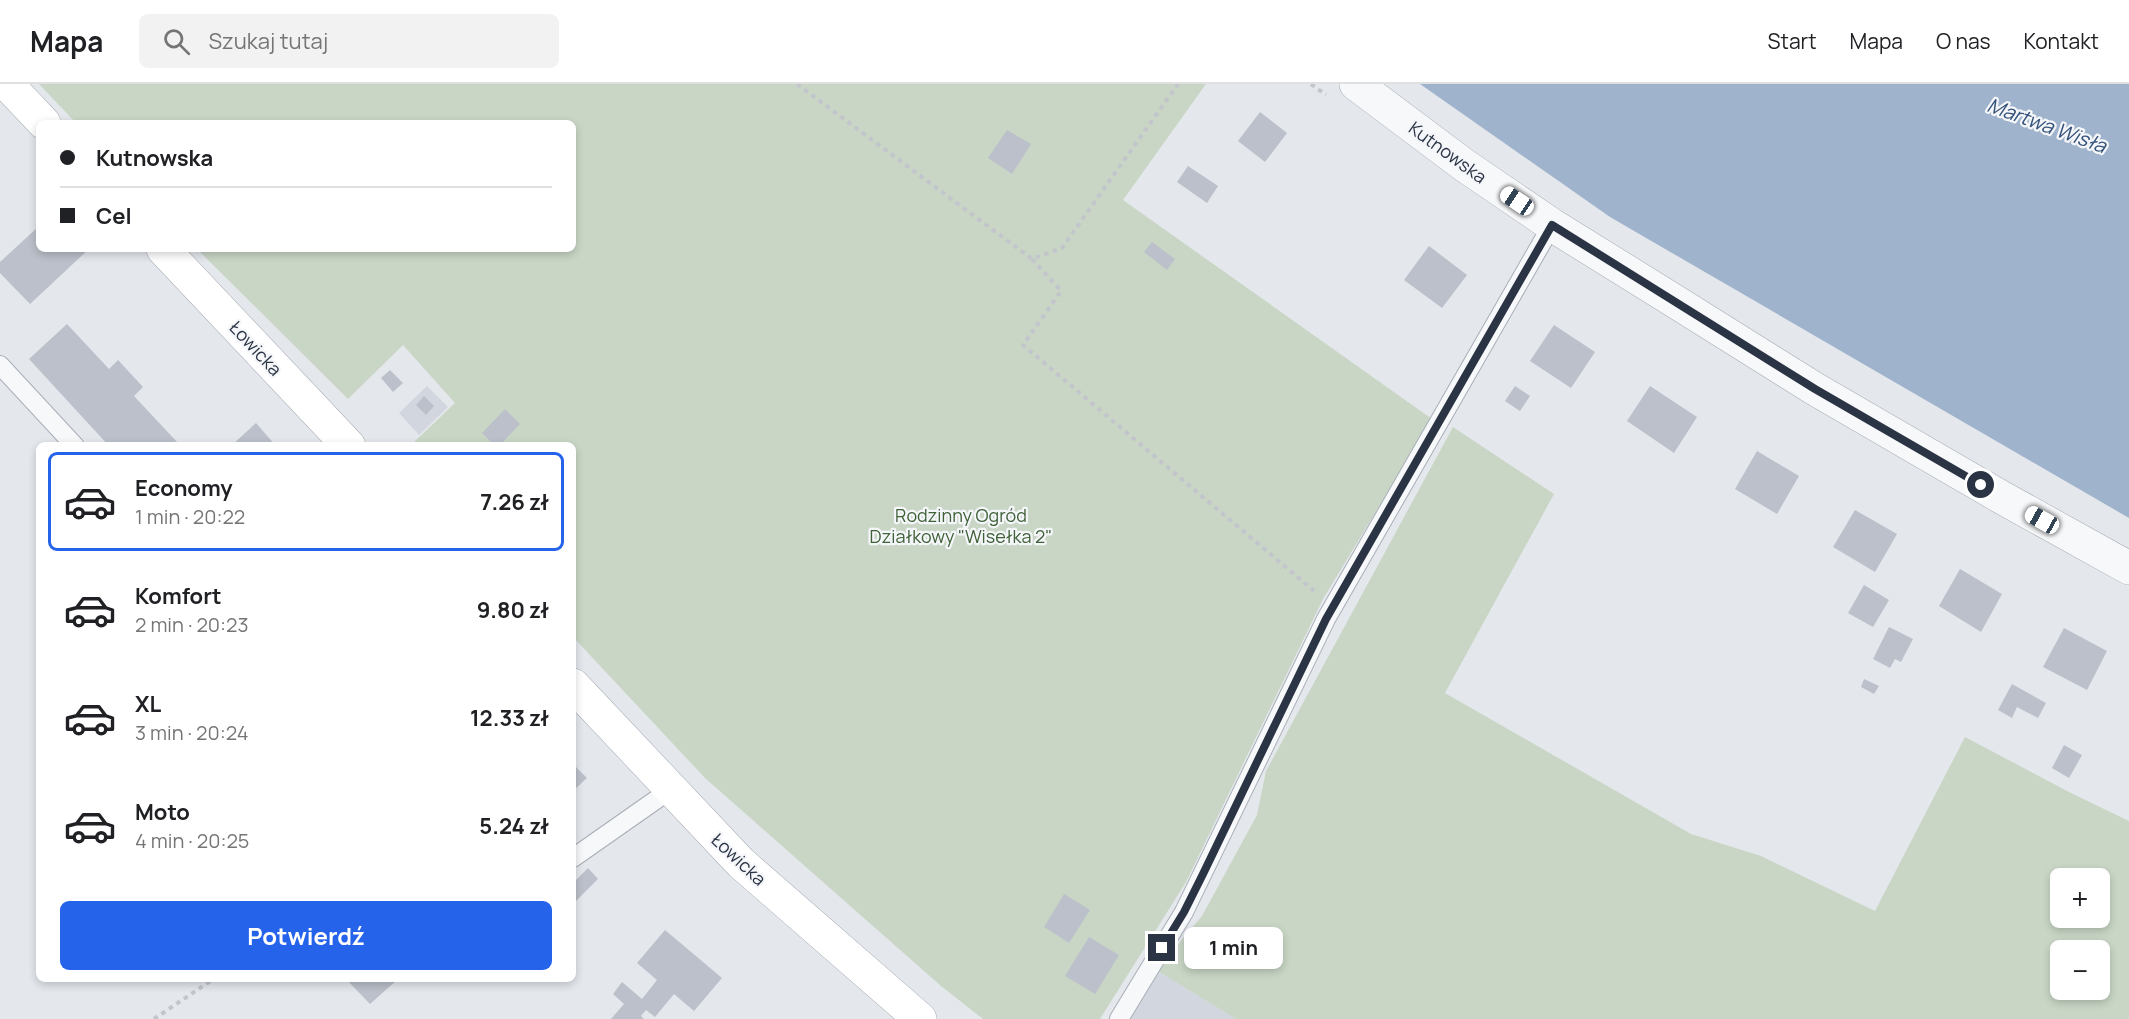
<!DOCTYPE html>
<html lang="pl">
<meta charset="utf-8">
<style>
:root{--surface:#fff;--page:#f2f2f2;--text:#202124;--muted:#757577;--line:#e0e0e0;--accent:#2563eb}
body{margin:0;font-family:Manrope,sans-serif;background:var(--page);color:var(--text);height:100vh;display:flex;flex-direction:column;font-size:22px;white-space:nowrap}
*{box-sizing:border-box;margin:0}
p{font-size:20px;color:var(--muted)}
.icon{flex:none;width:33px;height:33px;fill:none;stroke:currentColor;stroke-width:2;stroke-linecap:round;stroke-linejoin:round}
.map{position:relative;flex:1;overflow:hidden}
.drawer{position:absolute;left:36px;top:358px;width:540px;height:540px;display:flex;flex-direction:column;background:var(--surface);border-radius:9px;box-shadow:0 3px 9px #0003}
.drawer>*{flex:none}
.banner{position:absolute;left:36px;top:36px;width:540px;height:132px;border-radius:9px;box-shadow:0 3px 9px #0003;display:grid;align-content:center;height:132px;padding:0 24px;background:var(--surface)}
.buttons{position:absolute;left:2050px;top:784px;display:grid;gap:12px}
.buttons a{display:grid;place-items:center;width:60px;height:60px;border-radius:9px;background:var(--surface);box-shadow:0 3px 9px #0003;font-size:30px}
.end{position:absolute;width:27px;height:27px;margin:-14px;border:8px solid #2b3445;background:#fff;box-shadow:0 0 0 3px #fff}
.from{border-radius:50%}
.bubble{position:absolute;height:42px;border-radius:9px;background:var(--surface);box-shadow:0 3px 9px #0003;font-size:20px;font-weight:700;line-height:42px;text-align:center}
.car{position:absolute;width:18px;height:36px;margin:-18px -9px;border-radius:8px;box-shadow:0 0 4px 2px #0007;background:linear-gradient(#fff 24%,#345 0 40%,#fff 0 76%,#345 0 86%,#fff 0)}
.banner b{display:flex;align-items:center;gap:21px;height:57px;font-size:22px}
.banner b+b{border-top:2px solid var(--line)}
.banner i{width:15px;height:15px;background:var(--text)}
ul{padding:10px 0 0;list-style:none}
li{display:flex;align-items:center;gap:18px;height:99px;margin:0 12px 9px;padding:0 12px;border:3px solid transparent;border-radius:9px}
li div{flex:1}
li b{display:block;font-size:22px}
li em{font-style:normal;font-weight:700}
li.active{border-color:var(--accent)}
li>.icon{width:54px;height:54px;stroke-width:1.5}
.button{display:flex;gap:12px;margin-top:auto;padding:12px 24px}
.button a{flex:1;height:69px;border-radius:9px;background:var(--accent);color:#fff;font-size:24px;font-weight:700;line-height:69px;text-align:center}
header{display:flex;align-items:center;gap:36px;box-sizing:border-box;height:84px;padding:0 30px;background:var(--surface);border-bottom:2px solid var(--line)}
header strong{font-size:28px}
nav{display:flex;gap:33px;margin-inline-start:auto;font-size:21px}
.search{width:420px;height:54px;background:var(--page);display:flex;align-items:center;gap:15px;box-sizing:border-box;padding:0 21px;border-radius:9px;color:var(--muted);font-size:22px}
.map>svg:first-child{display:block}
.built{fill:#d2d6de}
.green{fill:#c9d6c5;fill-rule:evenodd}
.water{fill:#9fb4cc}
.building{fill:#bbc0ca}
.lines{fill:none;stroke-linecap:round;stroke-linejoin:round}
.lane-casing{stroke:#a9aeb7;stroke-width:20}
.street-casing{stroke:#a9aeb7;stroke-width:34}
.secondary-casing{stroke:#a9aeb7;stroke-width:34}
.path{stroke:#c2c5cb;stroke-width:4;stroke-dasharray:4.5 4.5;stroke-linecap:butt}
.lane{stroke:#f7f8fa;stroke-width:18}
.street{stroke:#f7f8fa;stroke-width:33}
.secondary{stroke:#fff;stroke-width:33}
.route{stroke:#2b3445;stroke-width:8}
.labels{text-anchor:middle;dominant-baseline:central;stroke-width:4.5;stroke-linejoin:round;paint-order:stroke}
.street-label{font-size:18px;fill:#2b3445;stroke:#f4f6f9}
.park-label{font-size:18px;fill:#3f6138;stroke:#f4f6f9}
.water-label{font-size:20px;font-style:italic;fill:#34527a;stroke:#f4f6f9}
</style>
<header>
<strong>Mapa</strong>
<div class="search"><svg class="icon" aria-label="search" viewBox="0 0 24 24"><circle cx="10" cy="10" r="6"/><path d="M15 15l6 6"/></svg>Szukaj tutaj</div>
<nav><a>Start</a><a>Mapa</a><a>O nas</a><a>Kontakt</a></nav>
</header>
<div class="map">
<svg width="2129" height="935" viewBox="0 0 2129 935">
<rect width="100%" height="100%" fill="#e4e7ec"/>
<path class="built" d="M427,302L448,323L419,351L399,329Z
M1156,886L1236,935H1129Z"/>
<path class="green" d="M39,0H1206L1123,116L1432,335L1323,515L1186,798L1100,935H983L941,902L705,694L573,553V362L411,361L455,319L403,261L348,315L197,165H573V39H76Z
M1453,343L1554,410L1445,609L1691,750L1761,772L1875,827L1965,653L2071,709L2129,737V935H1236L1156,886L1202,832L1257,731L1266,687ZM2061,795H2100V834H2061ZM2061,867H2100V906H2061Z"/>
<path class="water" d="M1420,0H2129V434L1610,133Z"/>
<path class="building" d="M1260,28L1287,49L1265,78L1238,57Z
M1007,46L1031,60L1012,90L988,74Z
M1188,82L1218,102L1207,119L1177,98Z
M39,142V165H89L30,220L0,189V178Z
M1152,158L1175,175L1167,186L1144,168Z
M1429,162L1467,191L1442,224L1404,196Z
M67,240L109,285L118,276L143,303L134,312L177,358L173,362H109L29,275Z
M1554,241L1595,268L1571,304L1530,277Z
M390,286L403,299L393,308L381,294Z
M1515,302L1530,312L1520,327L1505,317Z
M1650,302L1697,333L1674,369L1627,337Z
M424,312L434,322L426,331L416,321Z
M505,325L520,340L499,362H495L482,349Z
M256,339L276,362H231Z
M1757,367L1799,392L1777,430L1735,405Z
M1855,426L1897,450L1875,488L1833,463Z
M1960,485L2002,510L1981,548L1939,522Z
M1864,501L1889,516L1873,543L1848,529Z
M1889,543L1913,555L1901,578L1895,575L1890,584L1873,575Z
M2064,544L2107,567L2087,606L2043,583Z
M1864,595L1879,602L1874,610L1861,603Z
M2012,600L2046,619L2038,634L2017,623L2012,634L1998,626Z
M2064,661L2082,671L2069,694L2052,684Z
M573,680L587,694L573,707Z
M588,784L598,795L576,817L573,813V799Z
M1064,810L1090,826L1069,859L1044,843Z
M665,846L722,894L694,927L674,910L655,933L646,926L641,932L644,935H611L624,920L613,910L622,898L642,915L657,896L637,879Z
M1089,853L1119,871L1095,910L1065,892Z
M347,896H397L370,920Z"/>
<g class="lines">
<g class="lane-casing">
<path id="lane" d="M0,281L75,362
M573,774L670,706
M1119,935L1184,828L1326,535L1552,141"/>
</g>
<g class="street-casing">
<path id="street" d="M1356,0L1464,81L1552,141L1668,213L1815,305L2001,413L2129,484"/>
</g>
<g class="secondary-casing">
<path id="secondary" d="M7,0L44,39
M163,165L349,362
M573,601L741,779L920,935"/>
</g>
<path class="path" d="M797,0L1032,175L1062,164L1178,0
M1311,0L1326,11
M1032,175L1061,207L1023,261L1314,507
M154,935L212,896"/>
<use href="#lane" class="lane"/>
<use href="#street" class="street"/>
<use href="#secondary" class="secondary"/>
</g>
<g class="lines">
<path class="route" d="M1162,864L1184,828L1203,790L1326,535L1552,141L1815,305L1981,401"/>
</g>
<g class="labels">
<g class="street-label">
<text transform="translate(1448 68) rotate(36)">Kutnowska</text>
<text transform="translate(256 264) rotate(47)">Łowicka</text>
<text transform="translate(739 775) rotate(43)">Łowicka</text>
</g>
<g class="park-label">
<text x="961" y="431">Rodzinny Ogród<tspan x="961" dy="21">Działkowy "Wisełka 2"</tspan></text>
</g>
<g class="water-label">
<text transform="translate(2047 41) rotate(20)">Martwa Wisła</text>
</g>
</g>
</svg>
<div class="buttons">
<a>+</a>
<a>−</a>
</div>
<i class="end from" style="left:1981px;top:401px"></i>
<i class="end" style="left:1162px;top:864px"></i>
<div class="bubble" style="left:1184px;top:843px;width:99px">1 min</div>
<i class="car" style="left:1517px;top:117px;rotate:304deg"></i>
<i class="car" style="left:2042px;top:436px;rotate:299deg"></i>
<div class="banner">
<b><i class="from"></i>Kutnowska</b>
<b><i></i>Cel</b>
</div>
<section class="drawer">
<ul>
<li class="active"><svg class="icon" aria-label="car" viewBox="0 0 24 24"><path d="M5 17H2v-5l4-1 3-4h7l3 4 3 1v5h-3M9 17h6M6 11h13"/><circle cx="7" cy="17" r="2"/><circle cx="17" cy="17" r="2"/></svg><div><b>Economy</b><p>1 min · 20:22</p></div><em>7.26 zł</em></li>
<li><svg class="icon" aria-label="car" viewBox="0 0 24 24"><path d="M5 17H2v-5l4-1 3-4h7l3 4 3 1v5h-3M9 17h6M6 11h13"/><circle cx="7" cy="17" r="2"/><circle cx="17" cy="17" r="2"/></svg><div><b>Komfort</b><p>2 min · 20:23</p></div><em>9.80 zł</em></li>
<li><svg class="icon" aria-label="car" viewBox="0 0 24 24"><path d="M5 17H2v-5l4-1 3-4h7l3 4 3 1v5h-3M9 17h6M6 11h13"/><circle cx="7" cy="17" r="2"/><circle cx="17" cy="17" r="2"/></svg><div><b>XL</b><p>3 min · 20:24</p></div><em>12.33 zł</em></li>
<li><svg class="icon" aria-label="car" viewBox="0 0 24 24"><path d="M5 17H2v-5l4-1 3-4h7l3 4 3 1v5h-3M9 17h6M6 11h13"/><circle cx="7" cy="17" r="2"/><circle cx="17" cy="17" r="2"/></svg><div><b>Moto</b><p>4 min · 20:25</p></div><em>5.24 zł</em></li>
</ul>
<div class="button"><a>Potwierdź</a></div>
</section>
</div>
